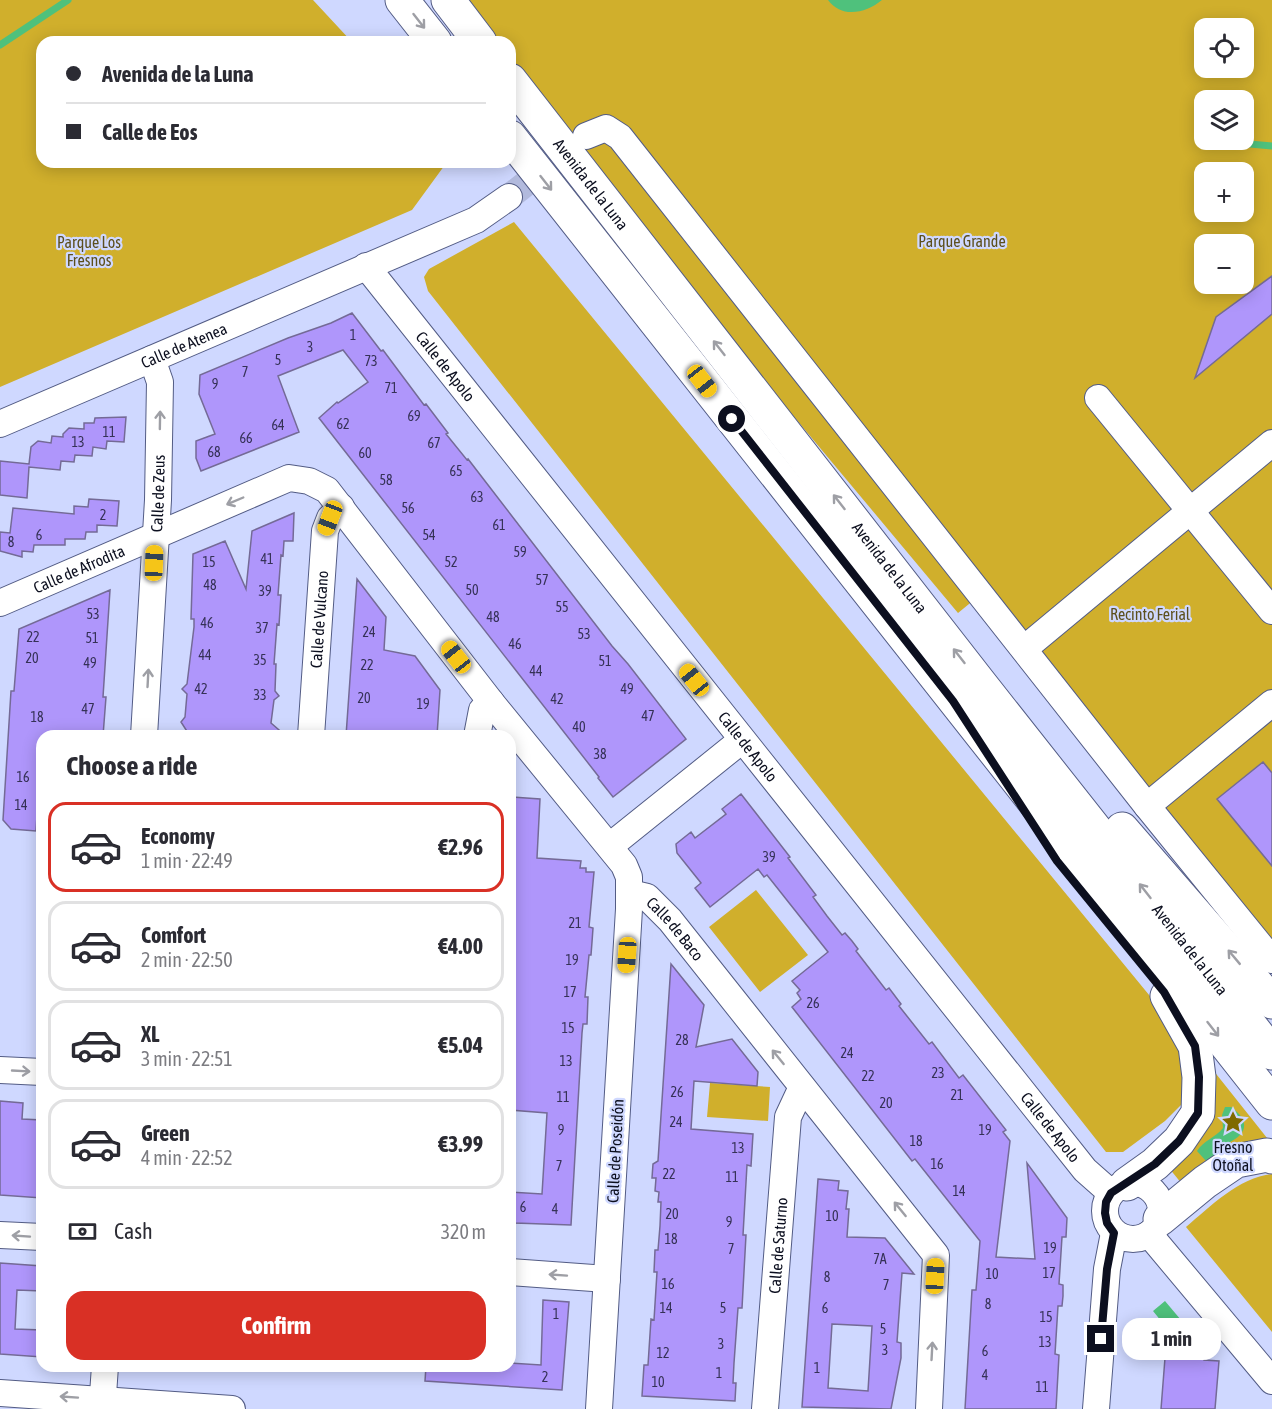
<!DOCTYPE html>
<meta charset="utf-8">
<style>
:root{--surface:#fff;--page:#f7f7f7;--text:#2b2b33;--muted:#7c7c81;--line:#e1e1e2;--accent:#d93025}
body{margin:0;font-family:"Asap Condensed",sans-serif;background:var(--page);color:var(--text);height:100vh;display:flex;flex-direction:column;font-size:22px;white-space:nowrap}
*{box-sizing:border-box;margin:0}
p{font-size:20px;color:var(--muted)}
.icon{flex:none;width:33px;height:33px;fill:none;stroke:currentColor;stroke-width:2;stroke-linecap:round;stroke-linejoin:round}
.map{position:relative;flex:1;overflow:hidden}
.details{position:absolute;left:36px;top:730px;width:480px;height:642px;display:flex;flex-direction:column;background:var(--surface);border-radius:18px;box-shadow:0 3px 15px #0003}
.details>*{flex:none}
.banner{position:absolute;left:36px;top:36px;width:480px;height:132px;border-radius:18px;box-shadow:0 3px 15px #0003;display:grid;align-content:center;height:132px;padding:0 30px;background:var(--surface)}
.controls{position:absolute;left:1194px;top:18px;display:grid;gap:12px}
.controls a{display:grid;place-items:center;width:60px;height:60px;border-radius:12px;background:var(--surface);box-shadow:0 3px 15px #0003;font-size:30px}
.end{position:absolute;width:27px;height:27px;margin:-14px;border:8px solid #0c0f1f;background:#fff;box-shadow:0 0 0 3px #fff}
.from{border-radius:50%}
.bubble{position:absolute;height:42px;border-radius:18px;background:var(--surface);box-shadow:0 3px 15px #0003;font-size:20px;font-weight:700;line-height:42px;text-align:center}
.car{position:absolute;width:18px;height:36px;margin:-18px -9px;border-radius:8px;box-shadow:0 0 4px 2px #0007;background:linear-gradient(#f5c518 24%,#345 0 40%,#f5c518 0 76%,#345 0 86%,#f5c518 0)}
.banner b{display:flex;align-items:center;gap:21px;height:57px;font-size:22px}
.banner b+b{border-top:2px solid var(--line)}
.banner i{width:15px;height:15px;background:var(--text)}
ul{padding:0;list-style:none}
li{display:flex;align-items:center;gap:18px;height:90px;margin:0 12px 9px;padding:0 18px;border:3px solid var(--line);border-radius:18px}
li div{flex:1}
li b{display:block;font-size:22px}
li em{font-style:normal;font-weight:700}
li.current{border-color:var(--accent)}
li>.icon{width:54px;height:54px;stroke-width:1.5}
h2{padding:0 30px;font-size:27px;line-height:72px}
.pay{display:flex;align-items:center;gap:15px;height:66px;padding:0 30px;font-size:22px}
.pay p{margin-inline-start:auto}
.cta{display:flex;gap:12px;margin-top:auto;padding:12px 30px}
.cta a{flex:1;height:69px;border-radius:18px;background:var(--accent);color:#fff;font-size:24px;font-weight:700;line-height:69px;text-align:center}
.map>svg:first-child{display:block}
.green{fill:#d0af2c;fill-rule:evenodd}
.water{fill:#4fc17c}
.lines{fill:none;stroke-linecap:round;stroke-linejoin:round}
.stream{stroke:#4fc17c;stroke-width:7}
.building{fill:#af96fb;stroke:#746a96;stroke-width:1.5;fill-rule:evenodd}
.minor-tunnel{stroke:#b2badd;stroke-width:26;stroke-dasharray:26 13;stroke-linecap:butt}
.minor-casing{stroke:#535c85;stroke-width:28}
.major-casing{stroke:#535c85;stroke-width:35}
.minor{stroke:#fff;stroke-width:26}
.major{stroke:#fff;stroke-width:33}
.oneway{stroke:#9e9fa5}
.route{stroke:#0c0f1f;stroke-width:8}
.labels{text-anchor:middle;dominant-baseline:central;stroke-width:4.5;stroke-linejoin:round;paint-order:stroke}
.number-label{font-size:14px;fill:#353156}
.street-label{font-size:16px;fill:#0c0f1f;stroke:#cfd8ff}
.park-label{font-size:16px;fill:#5c4f1d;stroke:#cfd8ff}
.poi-label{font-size:16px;fill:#0c0f1f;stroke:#cfd8ff}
</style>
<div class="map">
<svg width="1272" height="1409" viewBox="0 0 1272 1409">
<rect width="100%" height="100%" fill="#cfd8ff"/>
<path class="green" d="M0,0H313L352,42H42V162H447L412,210L0,387Z
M465,0H1272V960L980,595L958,613L734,345L510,58V42H498ZM1204,28H1244V68H1204ZM1204,100H1244V140H1204ZM1204,172H1244V212H1204ZM1204,244H1244V284H1204Z
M514,222L1154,1001L1176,1039L1187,1077L1184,1102L1165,1121L1123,1152H1106L428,291L424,277L429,269Z
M756,890L808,955L760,992L709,927Z
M1213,1070L1271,1143L1186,1189L1169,1168Z
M710,1083L770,1087L768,1121L707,1117Z
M1272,1174V1332L1186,1227C1211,1206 1238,1178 1272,1174Z"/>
<path class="water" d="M828,0H882C866,13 842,19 828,0Z
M1225,1107H1231C1249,1120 1249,1133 1228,1143L1226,1152L1213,1162L1206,1161L1197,1151C1204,1140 1215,1138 1223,1128L1222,1115Z
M1165,1301L1186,1326L1174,1337L1153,1311Z"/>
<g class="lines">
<path class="stream" d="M0,45L68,0
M1222,140L1228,142L1272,146"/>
</g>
<path class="building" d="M1272,276V314L1195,378L1216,317Z
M352,313L381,351L383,350L424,405L426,404L448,433L446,434L467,460L468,459L612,646L628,664L686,739L613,797L598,778L599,777L319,418L337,402L338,403L368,382L343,350L278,376L299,432L201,471L196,458V441L215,434L199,394L200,375L288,338L331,323Z
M126,417L124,442L107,441L106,449L93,447L92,456L75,455L74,462L61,461L60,470L29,467L27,498L0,495V461L29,464L31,447L38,441L51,443L52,436L63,437V434L69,428L84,429V423H94L95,418Z
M89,499L119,501L117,526L97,525V532H86L85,539H65V545H34L33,552L22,551V557L0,551V532L10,533L13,508L74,514V506L88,507Z
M294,513L293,541H284L283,556L281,555L278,595H281L279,625L277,624L274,664H276L275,691L279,696L274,700L271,723L286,736H190L181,722L185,717L187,694L182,689L187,684L194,627V619H191L193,554L225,541L246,589L252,531Z
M357,579L386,617L384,650L415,656L440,690L437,736H346Z
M110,590L103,697H106L103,736H42L36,831L11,829L3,820L11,691H14L19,629Z
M1263,762L1272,773V866L1217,799Z
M741,794L790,857L788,858L816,895L813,897L827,916L842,935L845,933L852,941L858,949L856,951L886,990L889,988L901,1004L899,1006L929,1044L932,1042L959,1078L963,1075L1006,1130L1003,1132L1010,1141L996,1257L1035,1259L1027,1163L1067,1218L1066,1237H1062L1059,1284L1063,1285V1296L1062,1306H1058L1055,1354L1059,1355L1056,1409H965L972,1290H976L980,1241L915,1159L912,1161L792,1007L801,999L797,993L800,990L792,981L828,952L767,875L764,877L758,869L710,907L695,888L701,883L677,853L676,844L691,832L695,838L726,814L722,809Z
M512,797L540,799L537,858L581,861L580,868H586V872H594L589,927L593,928L592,942L591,955H589L585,997H588L587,1024H583L582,1033L571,1225L515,1223V1221L510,1220V1192L542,1194L547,1113L510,1110V810Z
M671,964L704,1005L696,1047L732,1039L758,1072L757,1086L694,1081L691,1129L753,1134L751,1166L747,1165L743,1235H746L742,1308H738L734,1363L733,1383H736L735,1401L642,1396L644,1365H648L651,1319L654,1320L657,1272H654L655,1250H658L660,1226L661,1202H658L659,1192L655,1191L656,1178H652L653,1164L658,1161Z
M0,1101L23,1103L22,1119L42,1120V1198L0,1195Z
M818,1179L839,1181L838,1190L848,1191L846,1209H849L847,1237L885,1238L914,1274L902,1273L897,1342L901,1343V1358L891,1409L802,1407ZM832,1324L872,1326L868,1391L828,1388Z
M0,1263L42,1266V1291L17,1290L15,1329L42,1330V1357L0,1354Z
M543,1300L569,1302L562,1390L425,1381L426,1366H510V1363L541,1365Z
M1183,1355L1204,1357V1360L1219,1361L1215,1409H1161L1165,1358L1183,1359Z"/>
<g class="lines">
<path class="minor-tunnel" d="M509,197L553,162"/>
<g class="minor-casing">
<g id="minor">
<path d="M586,136L606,128L620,137L1147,806L1272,960"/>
<path id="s1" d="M366,266L1085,1170L1111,1193"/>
<path d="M1098,398L1272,611"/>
<path id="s2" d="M0,424L476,220L509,197"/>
<path id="s3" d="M0,603L289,478L309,481L327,490L491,702L624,865L629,877V909L599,1409"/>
<path d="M1024,649L1272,443"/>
<path id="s4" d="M144,736L158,500L160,382L152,359"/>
<path id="s5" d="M311,736L325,531L330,518L341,507"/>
<path d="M477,736L482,710L491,702"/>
<path d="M1147,806L1272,703"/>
<path d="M610,846L742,740"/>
<path id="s6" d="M630,893L647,897L670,920L936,1255L929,1409"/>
<path d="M0,1070L42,1072"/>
<circle cx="1133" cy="1211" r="28"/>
<path d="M1149,1234L1272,1381"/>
<path d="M0,1235L42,1237"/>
<path d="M510,1272L607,1279"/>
<path d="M0,1393L232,1409"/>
<path d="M102,1409L105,1366"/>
<path id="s7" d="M765,1409L788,1117L802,1087"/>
<path d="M1096,1409L1107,1269L1114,1233"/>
</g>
</g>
<g class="major-casing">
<g id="major">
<path d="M402,0L435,42"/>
<path d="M448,0L480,42"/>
<path id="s8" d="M510,80L979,682L1272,1053"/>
<path d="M510,137L1272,1103"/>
<path d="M1122,829L1272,1002"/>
<path d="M1127,1184L1155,1164L1179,1141L1198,1113L1199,1077L1195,1046L1167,996"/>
<path d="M1160,1219L1205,1182L1236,1161L1267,1155L1272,1157"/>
</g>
</g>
<use href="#minor" class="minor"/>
<use href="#major" class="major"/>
</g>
<defs><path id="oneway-shaft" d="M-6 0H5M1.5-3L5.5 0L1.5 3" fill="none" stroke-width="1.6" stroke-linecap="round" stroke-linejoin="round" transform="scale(1.5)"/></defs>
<g class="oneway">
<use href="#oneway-shaft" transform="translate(419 21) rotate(52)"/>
<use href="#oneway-shaft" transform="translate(546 183) rotate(52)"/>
<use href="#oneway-shaft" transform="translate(719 348) rotate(-128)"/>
<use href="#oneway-shaft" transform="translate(160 420) rotate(-89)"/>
<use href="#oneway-shaft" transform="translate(235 501) rotate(157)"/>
<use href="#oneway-shaft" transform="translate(839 502) rotate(-128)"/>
<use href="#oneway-shaft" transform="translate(959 656) rotate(-128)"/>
<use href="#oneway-shaft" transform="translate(148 678) rotate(-87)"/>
<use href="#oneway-shaft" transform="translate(1145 891) rotate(-128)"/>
<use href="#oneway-shaft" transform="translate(1234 957) rotate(-130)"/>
<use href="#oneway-shaft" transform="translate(1213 1029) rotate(52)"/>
<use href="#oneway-shaft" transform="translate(778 1057) rotate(-129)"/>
<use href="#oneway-shaft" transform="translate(21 1071) rotate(3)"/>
<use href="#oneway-shaft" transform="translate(900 1209) rotate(-129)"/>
<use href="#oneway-shaft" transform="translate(21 1236) rotate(-176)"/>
<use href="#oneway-shaft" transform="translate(558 1275) rotate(-176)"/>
<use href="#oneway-shaft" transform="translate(932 1351) rotate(-87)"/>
<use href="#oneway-shaft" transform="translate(69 1397) rotate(-176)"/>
</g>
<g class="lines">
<path class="route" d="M732,419L953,701L1057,861L1164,992L1195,1046L1199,1077L1198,1113L1179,1141L1155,1164L1111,1193L1106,1202L1105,1213L1107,1223L1114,1233L1107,1269L1101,1339"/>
</g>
<defs>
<g id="sight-bare" transform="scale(1.8)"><path d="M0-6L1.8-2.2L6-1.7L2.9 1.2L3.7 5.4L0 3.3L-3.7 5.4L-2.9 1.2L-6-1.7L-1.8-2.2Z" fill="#7f6900" stroke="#cfd8ff" stroke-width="2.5" paint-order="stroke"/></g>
</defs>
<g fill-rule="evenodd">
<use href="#sight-bare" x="1233" y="1122"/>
</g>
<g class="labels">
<g class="number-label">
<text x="353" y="335">1</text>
<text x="310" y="347">3</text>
<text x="278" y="360">5</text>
<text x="371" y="361">73</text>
<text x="245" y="372">7</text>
<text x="215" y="384">9</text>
<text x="391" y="388">71</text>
<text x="414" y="416">69</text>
<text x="343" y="424">62</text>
<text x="278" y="425">64</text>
<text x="109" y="432">11</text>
<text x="246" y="438">66</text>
<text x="78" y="442">13</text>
<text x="434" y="443">67</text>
<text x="214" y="452">68</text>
<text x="365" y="453">60</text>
<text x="456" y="471">65</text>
<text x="386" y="480">58</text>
<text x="477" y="497">63</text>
<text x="408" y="508">56</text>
<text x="103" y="515">2</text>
<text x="499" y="525">61</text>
<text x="39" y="535">6</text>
<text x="429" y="535">54</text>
<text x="11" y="542">8</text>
<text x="520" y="552">59</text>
<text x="267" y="559">41</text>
<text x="209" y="562">15</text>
<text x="451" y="562">52</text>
<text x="542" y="580">57</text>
<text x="210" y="585">48</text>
<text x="472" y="590">50</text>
<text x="265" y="591">39</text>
<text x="562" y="607">55</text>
<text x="93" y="614">53</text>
<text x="493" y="617">48</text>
<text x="207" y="623">46</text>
<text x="262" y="628">37</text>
<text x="369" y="632">24</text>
<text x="584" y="634">53</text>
<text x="33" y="637">22</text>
<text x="92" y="638">51</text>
<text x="515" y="644">46</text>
<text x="205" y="655">44</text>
<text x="32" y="658">20</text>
<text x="260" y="660">35</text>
<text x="605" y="661">51</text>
<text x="90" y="663">49</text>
<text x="367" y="665">22</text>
<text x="536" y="671">44</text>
<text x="201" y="689">42</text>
<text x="627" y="689">49</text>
<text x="260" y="695">33</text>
<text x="364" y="698">20</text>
<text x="557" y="699">42</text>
<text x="423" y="704">19</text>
<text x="88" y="709">47</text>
<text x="648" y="716">47</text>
<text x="37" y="717">18</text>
<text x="579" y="727">40</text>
<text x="600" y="754">38</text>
<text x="23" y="777">16</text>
<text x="21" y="805">14</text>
<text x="769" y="857">39</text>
<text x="575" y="923">21</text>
<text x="572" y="960">19</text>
<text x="570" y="992">17</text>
<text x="813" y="1003">26</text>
<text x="568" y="1028">15</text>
<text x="682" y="1040">28</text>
<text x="847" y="1053">24</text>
<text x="566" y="1061">13</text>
<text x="938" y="1073">23</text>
<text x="868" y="1076">22</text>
<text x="677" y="1092">26</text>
<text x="957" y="1095">21</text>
<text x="563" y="1097">11</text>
<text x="886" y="1103">20</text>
<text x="676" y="1122">24</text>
<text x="561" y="1130">9</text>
<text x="985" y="1130">19</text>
<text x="916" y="1141">18</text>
<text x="738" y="1148">13</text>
<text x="937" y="1164">16</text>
<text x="559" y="1166">7</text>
<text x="669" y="1174">22</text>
<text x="732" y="1177">11</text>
<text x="959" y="1191">14</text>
<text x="523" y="1207">6</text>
<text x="555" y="1209">4</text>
<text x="672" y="1214">20</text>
<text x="832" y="1216">10</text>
<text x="729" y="1222">9</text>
<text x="671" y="1239">18</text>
<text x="1050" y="1248">19</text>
<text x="731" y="1249">7</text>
<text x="880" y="1259">7A</text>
<text x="1049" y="1273">17</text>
<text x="992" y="1274">10</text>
<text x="827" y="1277">8</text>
<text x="668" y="1284">16</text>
<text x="886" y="1285">7</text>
<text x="988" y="1304">8</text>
<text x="666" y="1308">14</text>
<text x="723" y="1308">5</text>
<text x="825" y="1308">6</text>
<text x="556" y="1314">1</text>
<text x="1046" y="1317">15</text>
<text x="883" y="1329">5</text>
<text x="1045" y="1342">13</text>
<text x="721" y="1344">3</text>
<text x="885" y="1350">3</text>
<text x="985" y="1351">6</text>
<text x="663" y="1353">12</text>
<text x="817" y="1368">1</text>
<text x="719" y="1373">1</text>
<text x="985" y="1375">4</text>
<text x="545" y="1377">2</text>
<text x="658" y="1382">10</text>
<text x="1042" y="1387">11</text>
</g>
<g class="street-label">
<text stroke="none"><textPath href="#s8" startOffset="132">Avenida de la Luna</textPath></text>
<text stroke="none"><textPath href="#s2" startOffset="200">Calle de Atenea</textPath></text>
<text stroke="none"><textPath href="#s1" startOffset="128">Calle de Apolo</textPath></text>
<text stroke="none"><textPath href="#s4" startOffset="243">Calle de Zeus</textPath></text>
<text stroke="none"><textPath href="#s8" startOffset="618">Avenida de la Luna</textPath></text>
<text stroke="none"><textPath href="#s3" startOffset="86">Calle de Afrodita</textPath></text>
<text stroke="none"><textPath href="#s5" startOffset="117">Calle de Vulcano</textPath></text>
<text stroke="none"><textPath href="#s1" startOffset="614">Calle de Apolo</textPath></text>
<text stroke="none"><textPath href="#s6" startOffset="60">Calle de Baco</textPath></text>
<text stroke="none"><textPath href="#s8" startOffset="1104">Avenida de la Luna</textPath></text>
<text stroke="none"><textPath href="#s1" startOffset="1100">Calle de Apolo</textPath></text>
<text transform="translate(615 1151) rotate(-87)">Calle de Poseidón</text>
<text stroke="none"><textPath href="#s7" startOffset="164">Calle de Saturno</textPath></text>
</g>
<g class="park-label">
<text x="962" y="241">Parque Grande</text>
<text x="89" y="242">Parque Los<tspan x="89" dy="18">Fresnos</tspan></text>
<text x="1150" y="614">Recinto Ferial</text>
</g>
<g class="poi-label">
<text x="1233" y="1147">Fresno<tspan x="1233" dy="18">Otoñal</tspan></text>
</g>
</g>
</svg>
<div class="controls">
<a><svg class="icon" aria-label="locate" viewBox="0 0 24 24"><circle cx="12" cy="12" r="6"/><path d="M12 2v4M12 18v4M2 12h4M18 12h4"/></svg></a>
<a><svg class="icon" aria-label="layers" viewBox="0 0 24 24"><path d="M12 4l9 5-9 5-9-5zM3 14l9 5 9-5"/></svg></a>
<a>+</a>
<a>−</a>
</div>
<i class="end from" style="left:732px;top:419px"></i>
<i class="end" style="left:1101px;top:1339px"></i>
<div class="bubble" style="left:1122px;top:1318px;width:99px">1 min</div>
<i class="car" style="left:702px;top:381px;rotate:142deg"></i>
<i class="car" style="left:330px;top:518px;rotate:201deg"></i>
<i class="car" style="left:154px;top:563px;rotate:2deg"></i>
<i class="car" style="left:456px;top:657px;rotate:322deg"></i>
<i class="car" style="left:694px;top:680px;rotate:321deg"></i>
<i class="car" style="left:627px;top:955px;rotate:184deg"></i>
<i class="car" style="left:935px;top:1276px;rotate:3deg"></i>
<div class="banner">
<b><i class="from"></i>Avenida de la Luna</b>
<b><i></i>Calle de Eos</b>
</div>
<section class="details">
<h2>Choose a ride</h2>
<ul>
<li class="current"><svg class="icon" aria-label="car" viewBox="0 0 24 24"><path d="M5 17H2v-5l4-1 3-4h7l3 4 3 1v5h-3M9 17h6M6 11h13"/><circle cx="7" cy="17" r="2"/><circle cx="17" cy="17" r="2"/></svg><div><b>Economy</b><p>1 min · 22:49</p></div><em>€2.96</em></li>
<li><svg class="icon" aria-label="car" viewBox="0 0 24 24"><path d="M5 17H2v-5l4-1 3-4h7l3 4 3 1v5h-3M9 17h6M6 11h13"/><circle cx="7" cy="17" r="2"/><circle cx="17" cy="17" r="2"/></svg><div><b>Comfort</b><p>2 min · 22:50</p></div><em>€4.00</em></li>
<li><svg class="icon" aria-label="car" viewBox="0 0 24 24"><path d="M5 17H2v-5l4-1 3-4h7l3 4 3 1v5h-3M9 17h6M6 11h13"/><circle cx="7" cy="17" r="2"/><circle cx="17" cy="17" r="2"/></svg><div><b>XL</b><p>3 min · 22:51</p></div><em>€5.04</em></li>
<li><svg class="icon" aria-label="car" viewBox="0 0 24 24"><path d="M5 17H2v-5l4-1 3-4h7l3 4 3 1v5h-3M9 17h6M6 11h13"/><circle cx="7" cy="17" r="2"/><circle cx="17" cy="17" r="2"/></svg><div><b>Green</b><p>4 min · 22:52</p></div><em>€3.99</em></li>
</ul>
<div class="pay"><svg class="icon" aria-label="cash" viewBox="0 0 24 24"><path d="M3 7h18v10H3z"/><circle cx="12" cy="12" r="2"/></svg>Cash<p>320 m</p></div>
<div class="cta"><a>Confirm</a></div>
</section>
</div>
